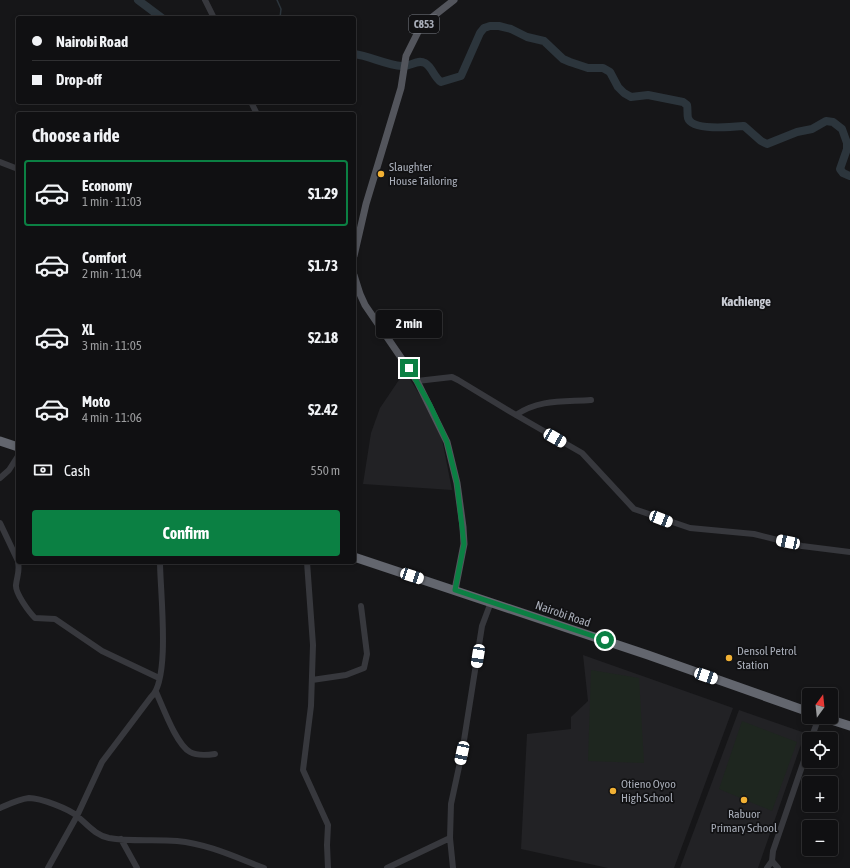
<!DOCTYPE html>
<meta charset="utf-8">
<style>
:root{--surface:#101012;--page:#19191b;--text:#f1f3f6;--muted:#9c9d9f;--line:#303032;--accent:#0b8043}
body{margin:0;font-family:"Asap Condensed",sans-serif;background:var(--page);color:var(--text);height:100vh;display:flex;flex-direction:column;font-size:15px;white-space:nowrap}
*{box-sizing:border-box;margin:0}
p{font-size:13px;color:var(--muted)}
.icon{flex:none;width:22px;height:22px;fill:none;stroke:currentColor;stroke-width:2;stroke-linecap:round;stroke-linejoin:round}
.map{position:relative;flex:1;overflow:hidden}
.side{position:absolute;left:16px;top:112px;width:340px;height:452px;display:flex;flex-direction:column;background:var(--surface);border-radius:4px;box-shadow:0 2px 6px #0003,0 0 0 1px var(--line)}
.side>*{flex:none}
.top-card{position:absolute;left:16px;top:16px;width:340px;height:88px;border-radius:4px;box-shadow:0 2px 6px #0003,0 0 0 1px var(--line);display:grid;align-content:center;height:88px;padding:0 16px;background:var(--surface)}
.needle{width:26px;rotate:15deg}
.fabs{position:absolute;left:802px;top:688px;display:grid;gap:8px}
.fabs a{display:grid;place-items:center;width:36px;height:36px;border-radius:4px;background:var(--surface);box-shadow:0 2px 6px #0003,0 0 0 1px var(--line);font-size:20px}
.end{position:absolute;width:18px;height:18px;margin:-9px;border:5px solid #0b8043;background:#fff;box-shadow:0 0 0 2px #fff}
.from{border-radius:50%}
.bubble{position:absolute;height:28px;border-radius:4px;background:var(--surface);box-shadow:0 2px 6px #0003,0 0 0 1px var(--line);font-size:13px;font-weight:700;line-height:28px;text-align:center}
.car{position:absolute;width:12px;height:24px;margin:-12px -6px;border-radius:5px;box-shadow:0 0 3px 1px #0007;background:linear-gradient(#fff 24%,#345 0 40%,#fff 0 76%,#345 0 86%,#fff 0)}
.top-card b{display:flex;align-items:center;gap:14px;height:38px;font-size:15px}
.top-card b+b{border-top:1px solid var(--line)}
.top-card i{width:10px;height:10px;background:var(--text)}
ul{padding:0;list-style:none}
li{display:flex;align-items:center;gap:12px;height:66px;margin:0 8px 6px;padding:0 8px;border:2px solid transparent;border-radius:4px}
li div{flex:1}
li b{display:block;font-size:15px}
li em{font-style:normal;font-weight:700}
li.selected{border-color:var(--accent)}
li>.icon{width:36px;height:36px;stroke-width:1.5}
h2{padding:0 16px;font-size:18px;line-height:48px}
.pay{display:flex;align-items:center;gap:10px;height:44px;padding:0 16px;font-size:15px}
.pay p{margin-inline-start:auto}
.button{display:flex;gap:8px;margin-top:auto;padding:8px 16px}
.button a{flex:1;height:46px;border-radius:4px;background:var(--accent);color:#fff;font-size:16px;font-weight:700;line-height:46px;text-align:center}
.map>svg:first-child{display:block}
.built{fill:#222225}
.grass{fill:#1e261f}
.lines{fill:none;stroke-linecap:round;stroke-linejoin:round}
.stream{stroke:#2c353c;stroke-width:1.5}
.river{stroke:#2c353c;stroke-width:8}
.minor{stroke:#37383d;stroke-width:6}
.major{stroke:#53555c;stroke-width:7}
.highway{stroke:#63666e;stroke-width:9}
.route{stroke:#0b8043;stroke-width:5}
.poi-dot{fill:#f2b134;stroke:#111113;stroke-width:1.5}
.labels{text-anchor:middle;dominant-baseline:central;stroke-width:3.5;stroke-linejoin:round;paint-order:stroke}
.shield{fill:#111113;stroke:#7b7e86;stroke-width:1}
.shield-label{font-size:11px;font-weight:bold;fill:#a8adb8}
.poi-label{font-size:12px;fill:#a8adb8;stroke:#111113;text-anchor:start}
.street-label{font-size:12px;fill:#a8adb8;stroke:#111113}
.neighbourhood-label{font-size:13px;font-weight:bold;fill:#c9ccd4;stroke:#111113}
</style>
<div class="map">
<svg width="850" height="868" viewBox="0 0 850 868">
<rect width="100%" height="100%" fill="#161618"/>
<path class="built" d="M405,371L421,397L442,439L452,490L363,484L371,433L380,408Z
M583,655L733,708L674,868H608L521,849L527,734L571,729V717L588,701Z
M739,710L805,733L758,868H680Z"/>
<path class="grass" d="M591,670L639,678L644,763L588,761Z
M742,721L797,742L772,811L719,789Z"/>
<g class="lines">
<path class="stream" d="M277,0L281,9L280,18"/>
<path class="river" d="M138,0L162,18
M354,54C370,56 386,65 402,66C410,67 417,59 425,63C432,67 434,77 441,82L461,76L480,33L484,28L490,26H499L511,29L527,37L544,41L563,59L570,62L588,68H603L610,72L618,87L624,93L631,97L648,95L683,102L687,105C688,109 687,114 688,118C692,131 733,127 744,126L761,141L767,144L797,132L812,129L826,121L833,122L842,129L847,143V149L840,169L843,173L850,176"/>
<path class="minor" d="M205,0L214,18
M251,102L257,114
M0,162L18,169
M417,381L452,377L458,380L516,415L582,453L634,509L690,528L754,534L802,546L850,552
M516,415C539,399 564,402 591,400
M0,478L9,470L18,456
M0,523L18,561
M18,562C20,571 17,576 16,585C15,593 29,612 35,618L55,619L102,651L159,678
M307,562L313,645L311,706L303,770L328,825L327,845L328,868
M312,680L346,675L364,668L367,654L361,606
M156,692C163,707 176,744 190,752C197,756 208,755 215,754
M811,739L819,717
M0,808C9,804 19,799 29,798C41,798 69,809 77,816C88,825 95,835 109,838C131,842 154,839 177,841C208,844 235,857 264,868
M121,839L137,868
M48,868L77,816L102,762L151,697C171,680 160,590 160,562
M387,868L450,838
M453,868L450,838L451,804L462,753L482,626L491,602
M767,868L772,861
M778,868L772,861L773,851L809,746"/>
<path class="major" d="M354,256L366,204L401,88L406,56L421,26L454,0
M354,275L360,294L365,305L417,381L447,442L457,483L463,527L464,544L455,590"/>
<path class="highway" d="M0,441L18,447
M354,557L648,655L809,712
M822,717L850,726"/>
</g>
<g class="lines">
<path class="route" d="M409,368L430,405L447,442L457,483L464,544L455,590L605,640"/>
</g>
<g class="poi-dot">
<circle cx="381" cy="174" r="4"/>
<circle cx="729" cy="658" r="4"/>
<circle cx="613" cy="791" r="4"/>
<circle cx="744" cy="800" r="4"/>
</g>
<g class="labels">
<rect class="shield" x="409" y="15" width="30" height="18" rx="3"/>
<g class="shield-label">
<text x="424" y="24">C853</text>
</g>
<g class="poi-label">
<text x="389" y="167">Slaughter<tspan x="389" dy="14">House Tailoring</tspan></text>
<text x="737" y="651">Densol Petrol<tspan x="737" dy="14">Station</tspan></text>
<text x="621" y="784">Otieno Oyoo<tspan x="621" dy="14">High School</tspan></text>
<text x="744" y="814" text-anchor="middle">Rabuor<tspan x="744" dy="14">Primary School</tspan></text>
</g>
<g class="street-label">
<text transform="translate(563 614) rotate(19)">Nairobi Road</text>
</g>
<g class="neighbourhood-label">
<text x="746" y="301">Kachienge</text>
</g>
</g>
</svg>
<div class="fabs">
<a><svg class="needle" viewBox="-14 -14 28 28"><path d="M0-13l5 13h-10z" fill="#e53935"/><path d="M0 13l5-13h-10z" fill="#9c9d9f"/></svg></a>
<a><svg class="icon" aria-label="locate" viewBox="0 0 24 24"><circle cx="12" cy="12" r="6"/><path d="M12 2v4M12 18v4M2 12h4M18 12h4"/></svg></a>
<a>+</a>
<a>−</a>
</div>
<i class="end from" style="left:605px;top:640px"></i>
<i class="end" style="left:409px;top:368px"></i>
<div class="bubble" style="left:376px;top:310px;width:66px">2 min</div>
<i class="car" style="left:555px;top:438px;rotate:120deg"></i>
<i class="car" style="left:661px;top:519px;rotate:111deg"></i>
<i class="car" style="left:788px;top:542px;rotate:282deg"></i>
<i class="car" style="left:412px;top:576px;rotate:108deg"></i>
<i class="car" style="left:478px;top:656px;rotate:189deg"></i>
<i class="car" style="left:706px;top:676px;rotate:109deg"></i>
<i class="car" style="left:462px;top:753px;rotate:192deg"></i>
<div class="top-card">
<b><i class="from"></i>Nairobi Road</b>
<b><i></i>Drop-off</b>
</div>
<section class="side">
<h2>Choose a ride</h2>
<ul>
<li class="selected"><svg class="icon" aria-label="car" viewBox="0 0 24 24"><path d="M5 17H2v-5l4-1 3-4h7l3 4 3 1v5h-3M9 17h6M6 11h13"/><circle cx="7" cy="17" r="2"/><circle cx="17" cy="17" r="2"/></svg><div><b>Economy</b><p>1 min · 11:03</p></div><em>$1.29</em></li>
<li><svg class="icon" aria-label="car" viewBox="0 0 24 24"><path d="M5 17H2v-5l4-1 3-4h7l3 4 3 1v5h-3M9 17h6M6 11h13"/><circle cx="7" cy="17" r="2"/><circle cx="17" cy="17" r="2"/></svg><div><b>Comfort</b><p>2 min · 11:04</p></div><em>$1.73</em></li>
<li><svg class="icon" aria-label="car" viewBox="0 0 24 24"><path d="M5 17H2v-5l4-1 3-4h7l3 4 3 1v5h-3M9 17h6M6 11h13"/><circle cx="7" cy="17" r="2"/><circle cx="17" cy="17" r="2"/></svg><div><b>XL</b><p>3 min · 11:05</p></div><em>$2.18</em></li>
<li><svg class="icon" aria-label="car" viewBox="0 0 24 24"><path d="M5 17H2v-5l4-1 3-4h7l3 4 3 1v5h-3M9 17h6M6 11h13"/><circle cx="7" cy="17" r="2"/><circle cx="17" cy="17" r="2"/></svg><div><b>Moto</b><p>4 min · 11:06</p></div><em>$2.42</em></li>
</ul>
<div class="pay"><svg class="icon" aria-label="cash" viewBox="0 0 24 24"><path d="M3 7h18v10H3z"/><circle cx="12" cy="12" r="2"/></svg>Cash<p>550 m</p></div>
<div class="button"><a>Confirm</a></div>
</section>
</div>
